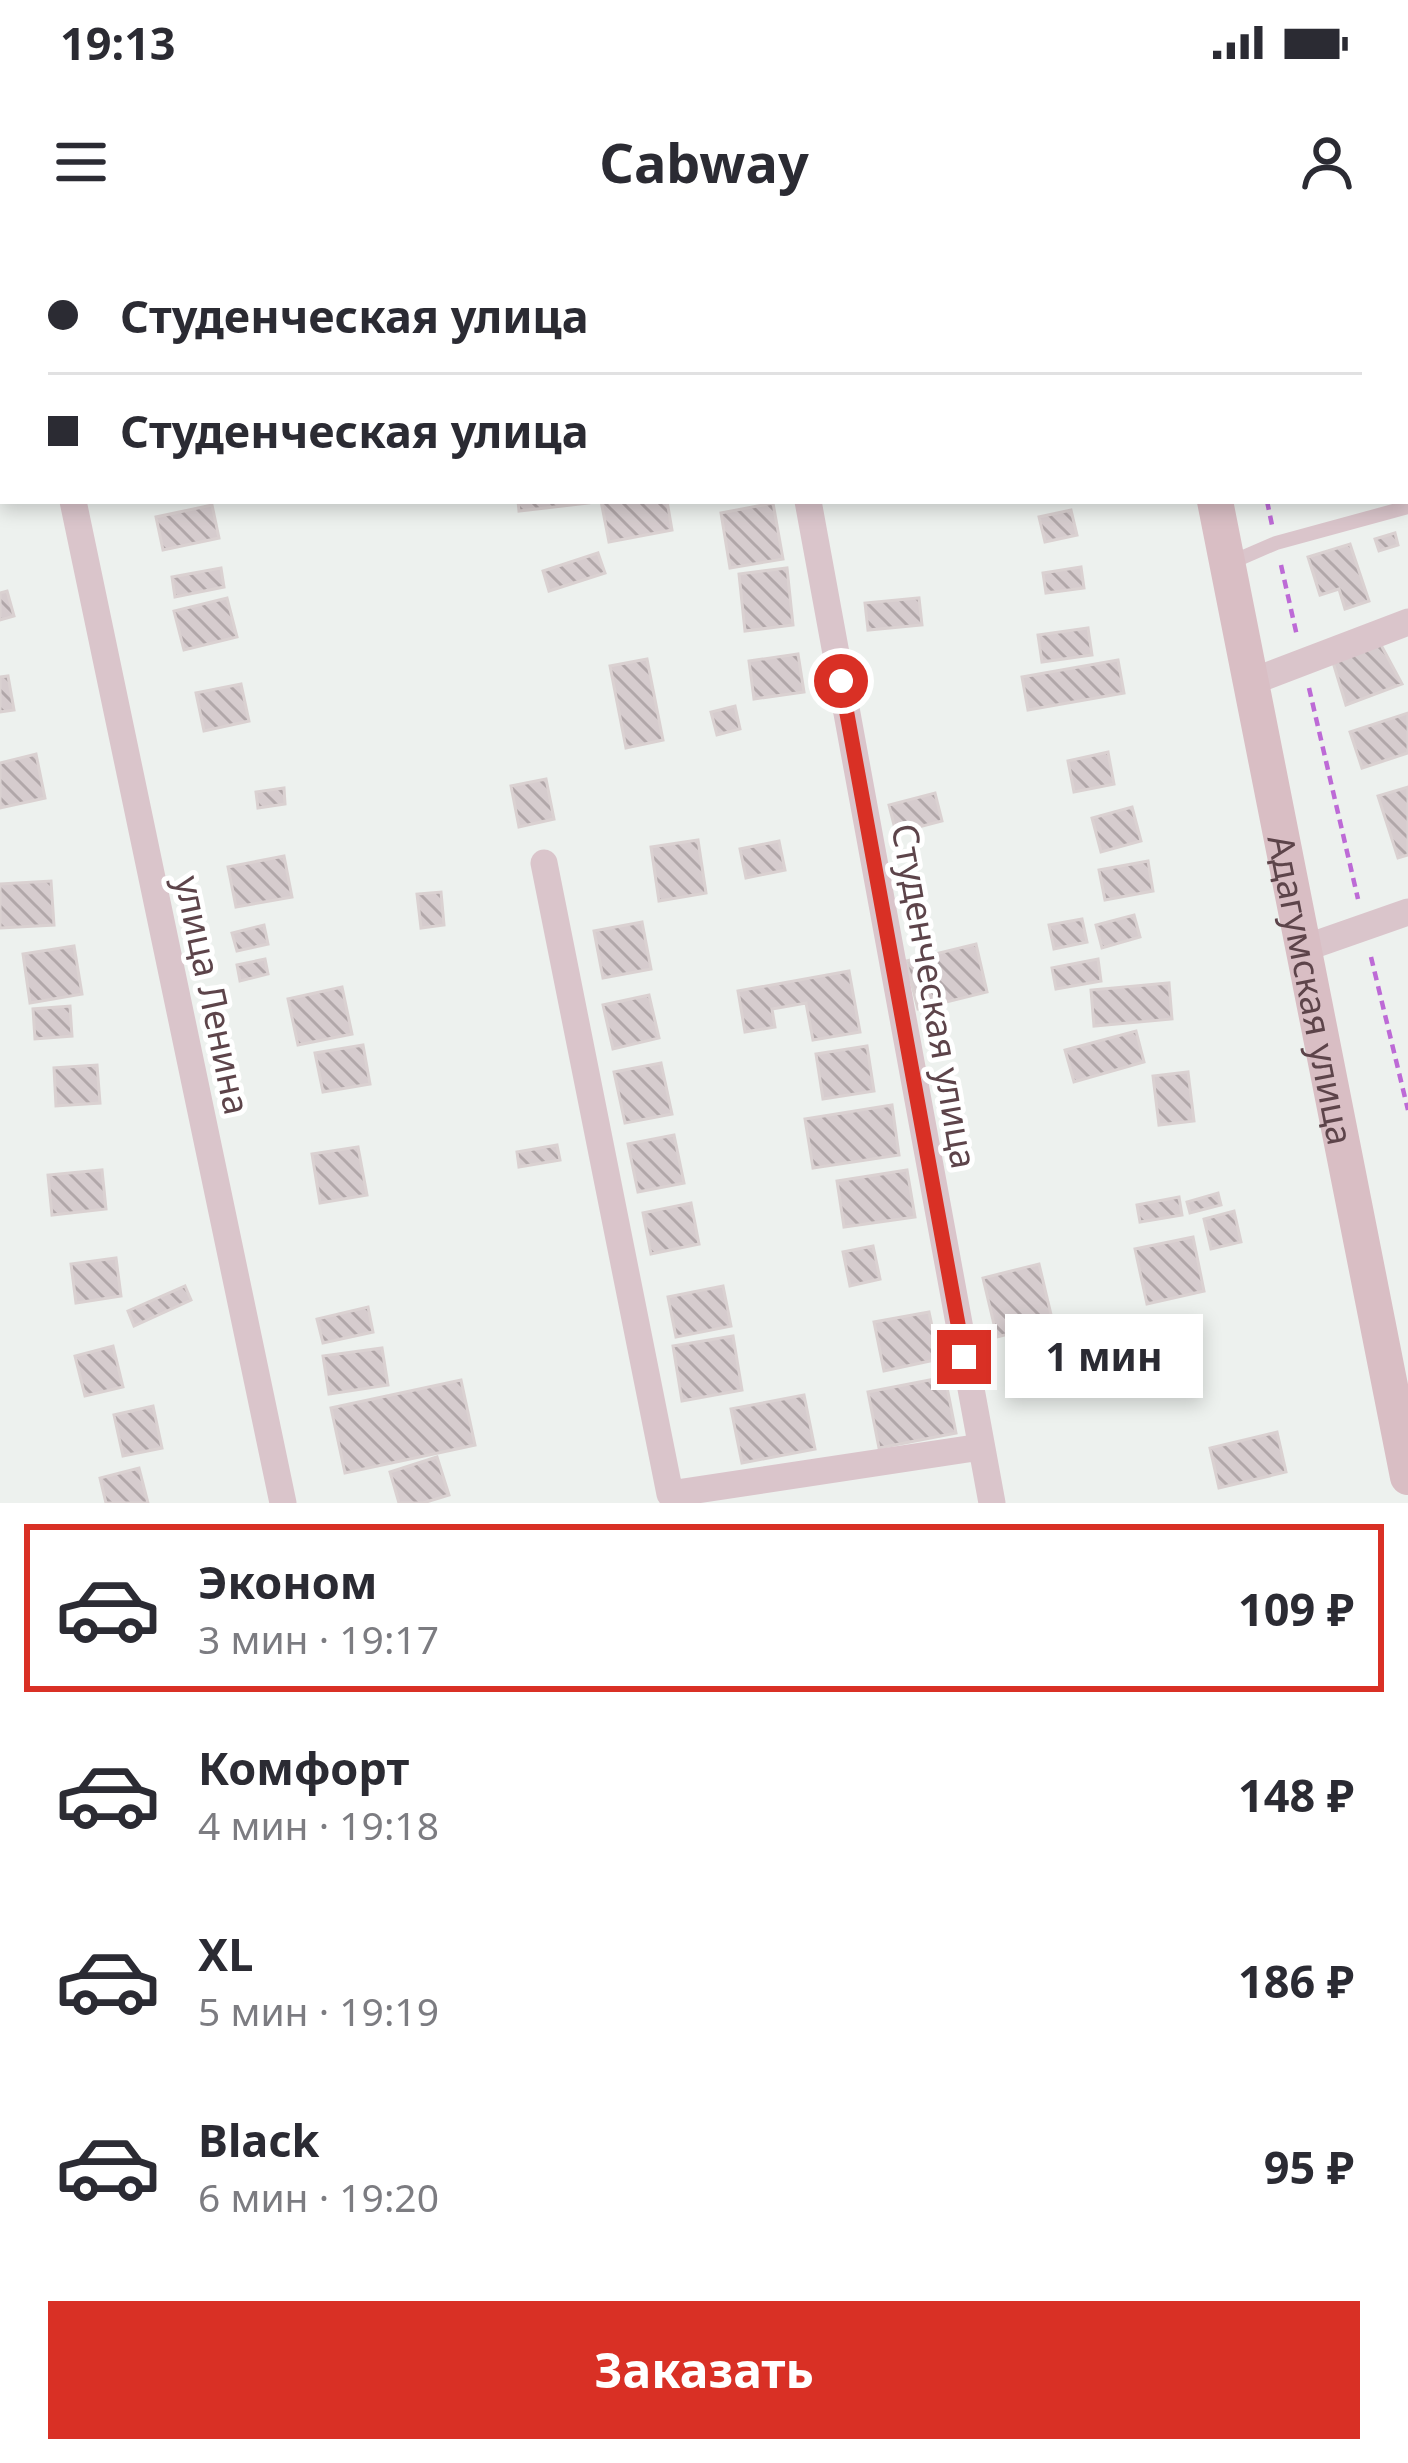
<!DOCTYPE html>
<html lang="ru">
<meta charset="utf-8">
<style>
:root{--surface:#fff;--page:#f7f7f7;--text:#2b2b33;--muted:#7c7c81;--line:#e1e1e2;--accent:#d93025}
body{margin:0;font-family:"Noto Sans",sans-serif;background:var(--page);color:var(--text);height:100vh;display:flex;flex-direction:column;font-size:45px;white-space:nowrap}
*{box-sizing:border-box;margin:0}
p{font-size:39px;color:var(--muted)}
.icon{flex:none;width:66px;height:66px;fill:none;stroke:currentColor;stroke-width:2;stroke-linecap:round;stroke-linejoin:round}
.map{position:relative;height:1263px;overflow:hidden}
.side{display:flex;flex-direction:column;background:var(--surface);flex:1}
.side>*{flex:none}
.guide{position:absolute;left:0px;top:0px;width:1410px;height:264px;box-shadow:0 6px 18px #0003;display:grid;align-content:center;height:264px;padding:0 48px;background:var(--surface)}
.end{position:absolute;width:54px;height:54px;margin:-27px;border:15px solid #d93025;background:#fff;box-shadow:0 0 0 6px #fff}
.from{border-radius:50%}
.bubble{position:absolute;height:84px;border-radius:0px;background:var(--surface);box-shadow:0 6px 18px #0003;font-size:39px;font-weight:700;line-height:84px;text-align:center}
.guide b{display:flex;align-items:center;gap:42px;height:114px;font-size:45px}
.guide b+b{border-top:3px solid var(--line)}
.guide i{width:30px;height:30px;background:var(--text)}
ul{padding:21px 0 0;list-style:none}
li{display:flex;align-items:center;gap:36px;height:168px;margin:0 24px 18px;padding:0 24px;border:6px solid transparent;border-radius:0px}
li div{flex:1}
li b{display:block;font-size:45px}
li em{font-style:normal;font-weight:700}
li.on{border-color:var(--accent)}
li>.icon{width:108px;height:108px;stroke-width:1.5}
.primary-button{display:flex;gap:24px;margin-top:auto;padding:24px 48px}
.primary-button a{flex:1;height:138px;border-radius:0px;background:var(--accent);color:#fff;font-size:48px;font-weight:700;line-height:138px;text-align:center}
.status{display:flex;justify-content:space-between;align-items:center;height:84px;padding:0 60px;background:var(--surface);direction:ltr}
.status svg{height:33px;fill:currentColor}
header{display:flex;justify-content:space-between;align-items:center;height:156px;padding:0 48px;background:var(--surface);font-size:54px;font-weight:700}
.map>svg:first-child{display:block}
.building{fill:url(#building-back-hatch);stroke:#dad1d1;stroke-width:3}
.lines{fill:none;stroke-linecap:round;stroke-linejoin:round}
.path{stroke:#bd6ad6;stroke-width:4.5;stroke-dasharray:9 6;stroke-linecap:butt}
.service{stroke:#dac5cb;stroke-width:14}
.minor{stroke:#dac5cb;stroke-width:27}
.secondary{stroke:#d9bec4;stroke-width:36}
.route{stroke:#d93025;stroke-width:15}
.labels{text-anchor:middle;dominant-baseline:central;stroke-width:10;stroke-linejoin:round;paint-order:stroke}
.street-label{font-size:36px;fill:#5d444a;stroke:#fff}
</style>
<div class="status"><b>19:13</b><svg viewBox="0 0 49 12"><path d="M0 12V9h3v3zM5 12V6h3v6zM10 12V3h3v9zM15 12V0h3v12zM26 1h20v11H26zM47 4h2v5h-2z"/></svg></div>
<header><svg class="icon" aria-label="menu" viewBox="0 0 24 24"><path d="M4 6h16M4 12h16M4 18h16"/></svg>Cabway<svg class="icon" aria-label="person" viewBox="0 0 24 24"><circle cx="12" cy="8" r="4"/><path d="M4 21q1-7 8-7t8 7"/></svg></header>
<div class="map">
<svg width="1408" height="1263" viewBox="0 0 1408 1263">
<defs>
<pattern id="building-back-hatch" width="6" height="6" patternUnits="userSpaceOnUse" patternTransform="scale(3)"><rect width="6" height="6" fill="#d6ccce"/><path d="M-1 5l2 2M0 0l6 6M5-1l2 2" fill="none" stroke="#b1a7a9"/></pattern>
</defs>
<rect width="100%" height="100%" fill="#edf1ee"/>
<path class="building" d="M712,0H814V3H713Z
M518,261H589V263L519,271Z
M601,261H667L672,290L609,302Z
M773,263L783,319L730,328L721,273Z
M212,265L219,298L163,310L156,277Z
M1071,270L1077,295L1045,302L1039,277Z
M1395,293L1398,305L1379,311L1375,299Z
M1350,304L1369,361L1345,369L1339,349L1320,355L1308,317Z
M598,313L605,333L549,351L543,331Z
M1081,327L1084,348L1046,353L1043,333Z
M221,328L224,347L175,357L172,337Z
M787,328L793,385L745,391L739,334Z
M7,351L14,376L0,380V353Z
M227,358L237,397L184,410L174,371Z
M919,358L922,385L868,390L865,363Z
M1088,388L1092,415L1042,422L1038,395Z
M1381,405L1402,444L1346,465L1332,419Z
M798,414L804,452L754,459L749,421Z
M647,419L663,500L626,508L610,426Z
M1118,420L1124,453L1028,470L1022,437Z
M8,436L14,470L0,472V437Z
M241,444L249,481L204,491L196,453Z
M735,466L740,489L717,495L711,472Z
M1408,473V513L1362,528L1350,492Z
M1108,512L1114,544L1074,552L1068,521Z
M36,514L45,558L0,568V523Z
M546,539L554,579L519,587L511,546Z
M1408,547V615L1398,618L1378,556Z
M284,548L285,564L258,568L256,552Z
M935,553L942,581L896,593L889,565Z
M1132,567L1141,601L1101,612L1092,578Z
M698,600L706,653L659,661L651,607Z
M779,601L785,630L746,638L740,609Z
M284,616L292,657L236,667L228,627Z
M1148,621L1153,651L1105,660L1099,630Z
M51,641L54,685L0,688V644Z
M441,652L444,685L421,688L417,654Z
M1134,675L1140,697L1102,708L1096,685Z
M1082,679L1087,702L1054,709L1049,685Z
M642,682L651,729L603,738L594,691Z
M264,685L268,704L237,711L232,693Z
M976,704L987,752L918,769L906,721Z
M74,706L82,754L30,763L23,714Z
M265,719L268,734L240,741L237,725Z
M1098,719L1101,741L1056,749L1052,728Z
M849,731L860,792L813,800L806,763L772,769L775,787L745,792L738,751Z
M1169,743L1172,779L1094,786L1091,750Z
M342,747L352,794L298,805L288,759Z
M649,755L659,798L613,809L603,765Z
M70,766L72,796L35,799L33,769Z
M1136,791L1144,822L1074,842L1065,810Z
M363,805L370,844L323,852L315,813Z
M867,806L874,851L823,859L816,814Z
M661,823L672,874L625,883L614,832Z
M97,825L100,863L56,866L54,828Z
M1188,832L1194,881L1159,885L1153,836Z
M892,865L899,915L813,928L805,879Z
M674,895L684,943L638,952L628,904Z
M557,905L560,920L519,927L517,912Z
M358,907L367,955L320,963L312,914Z
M102,930L106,969L52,975L48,935Z
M907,930L915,977L844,987L837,941Z
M1218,953L1221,965L1190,973L1187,962Z
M1179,957L1182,975L1140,982L1137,965Z
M691,963L699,1004L651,1014L643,973Z
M1234,971L1241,1002L1211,1009L1204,979Z
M1193,997L1204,1051L1147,1064L1135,1009Z
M873,1006L880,1039L850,1046L843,1012Z
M116,1018L121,1056L76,1063L71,1024Z
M1039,1024L1053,1083L997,1097L983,1038Z
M185,1046L191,1060L134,1086L128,1071Z
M723,1046L731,1086L676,1097L668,1057Z
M368,1067L373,1092L323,1103L317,1079Z
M929,1072L939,1119L884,1131L874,1082Z
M1097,1085L1101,1103L1021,1119L1017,1101Z
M733,1096L742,1150L682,1161L673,1106Z
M113,1106L123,1147L85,1156L75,1116Z
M382,1108L388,1145L329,1154L323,1116Z
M945,1137L956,1193L879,1208L868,1152Z
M461,1140L475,1205L345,1233L331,1168Z
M804,1155L815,1209L742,1223L731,1169Z
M153,1166L162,1208L123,1216L114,1175Z
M1277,1192L1286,1232L1219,1248L1210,1208Z
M437,1217L449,1255L423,1263H399L390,1232Z
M139,1228L148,1263H106L100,1238Z"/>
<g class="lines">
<path class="path" d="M1211,0L1212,3
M1267,261L1272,285
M1281,325L1297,396
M1309,448L1358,659
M1371,717L1408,870"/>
<path class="service" d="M1232,322L1276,303L1408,267"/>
<path class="minor" d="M18,0L19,3
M73,261L283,1263
M808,261L992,1263
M1251,442L1408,382
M544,623L670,1254L981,1207
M1305,708L1408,672"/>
<g class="secondary">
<path d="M1162,0L1163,3"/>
<path id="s1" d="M1215,261L1408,1237"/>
</g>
</g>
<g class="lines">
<path class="route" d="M841,441L964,1117"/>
</g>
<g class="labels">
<g class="street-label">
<text stroke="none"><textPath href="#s1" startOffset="498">Адагумская улица</textPath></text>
<text transform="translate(213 755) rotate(78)">улица Ленина</text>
<text transform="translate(935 756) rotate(80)">Студенческая улица</text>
</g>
</g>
</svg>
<i class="end from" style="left:841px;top:441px"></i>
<i class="end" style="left:964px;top:1117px"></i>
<div class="bubble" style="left:1005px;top:1074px;width:198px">1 мин</div>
<div class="guide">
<b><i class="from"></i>Студенческая улица</b>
<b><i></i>Студенческая улица</b>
</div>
</div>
<section class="side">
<ul>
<li class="on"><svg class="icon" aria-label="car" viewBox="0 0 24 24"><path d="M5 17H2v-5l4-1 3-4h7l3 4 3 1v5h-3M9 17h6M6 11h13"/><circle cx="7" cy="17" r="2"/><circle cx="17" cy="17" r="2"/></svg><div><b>Эконом</b><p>3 мин · 19:17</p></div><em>109 ₽</em></li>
<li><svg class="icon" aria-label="car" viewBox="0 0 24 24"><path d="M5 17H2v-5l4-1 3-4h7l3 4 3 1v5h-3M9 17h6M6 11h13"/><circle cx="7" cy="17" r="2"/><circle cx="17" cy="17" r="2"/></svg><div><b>Комфорт</b><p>4 мин · 19:18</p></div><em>148 ₽</em></li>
<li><svg class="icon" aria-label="car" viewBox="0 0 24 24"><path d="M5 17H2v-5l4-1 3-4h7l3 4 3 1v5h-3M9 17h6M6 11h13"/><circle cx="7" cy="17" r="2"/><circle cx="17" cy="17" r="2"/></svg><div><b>XL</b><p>5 мин · 19:19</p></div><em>186 ₽</em></li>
<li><svg class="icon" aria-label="car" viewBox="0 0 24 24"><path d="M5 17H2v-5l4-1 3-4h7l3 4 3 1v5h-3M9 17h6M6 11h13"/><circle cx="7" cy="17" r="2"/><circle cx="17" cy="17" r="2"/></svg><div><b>Black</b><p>6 мин · 19:20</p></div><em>95 ₽</em></li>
</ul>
<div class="primary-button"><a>Заказать</a></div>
</section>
